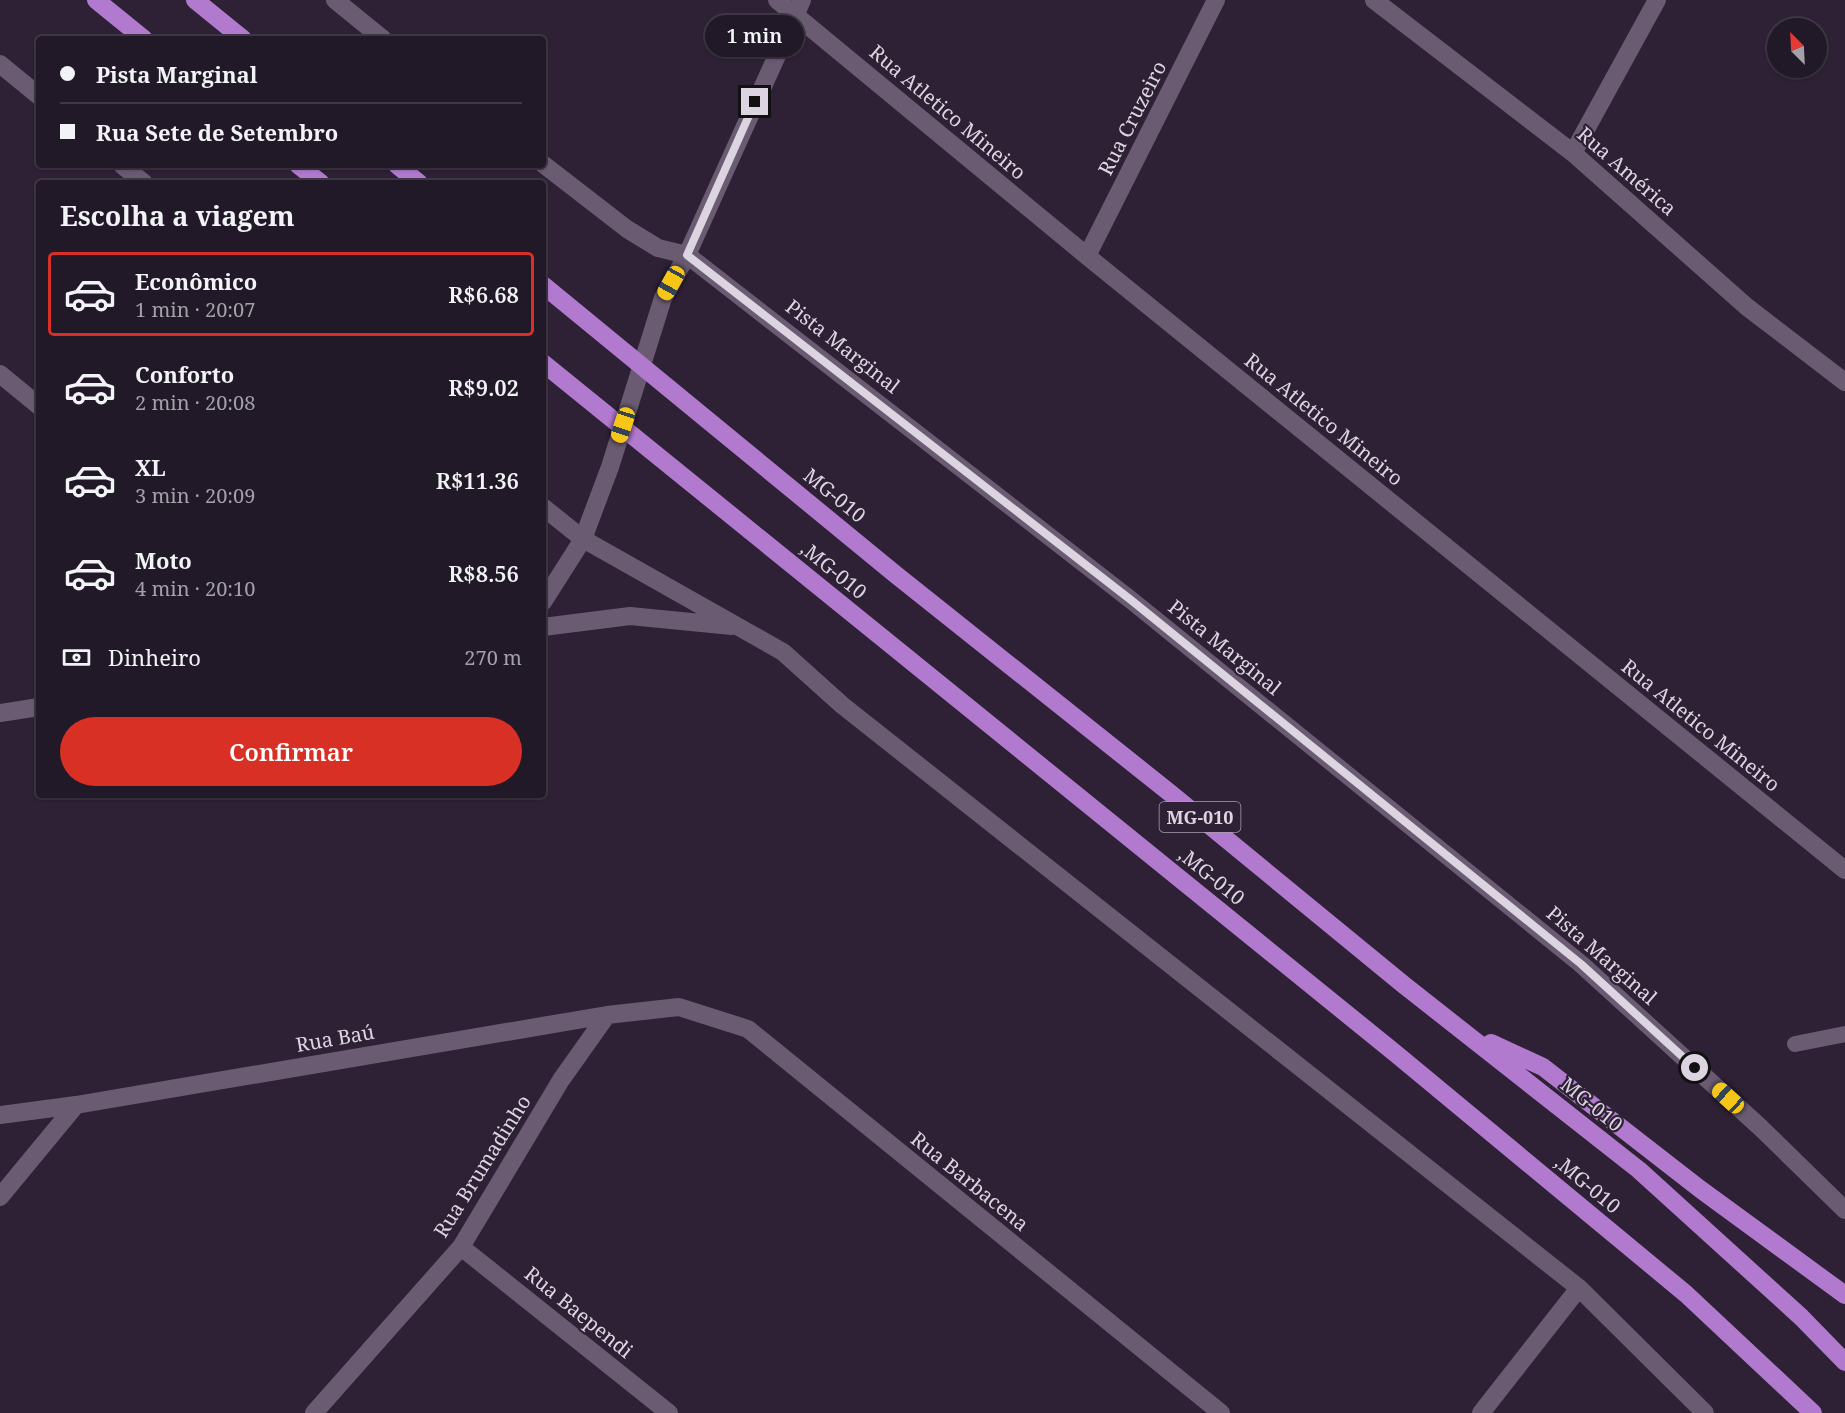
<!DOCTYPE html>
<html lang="pt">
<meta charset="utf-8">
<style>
:root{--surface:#221928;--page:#2a2230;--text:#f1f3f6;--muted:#a2a0a8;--line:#3f3845;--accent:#d93025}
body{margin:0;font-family:"Noto Serif",serif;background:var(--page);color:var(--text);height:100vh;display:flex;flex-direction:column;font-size:22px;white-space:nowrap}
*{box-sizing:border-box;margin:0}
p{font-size:20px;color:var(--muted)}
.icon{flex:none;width:33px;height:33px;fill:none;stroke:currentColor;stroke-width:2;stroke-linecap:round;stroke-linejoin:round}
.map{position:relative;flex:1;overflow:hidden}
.side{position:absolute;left:36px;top:180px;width:510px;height:618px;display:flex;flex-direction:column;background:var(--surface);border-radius:6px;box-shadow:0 2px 4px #0004,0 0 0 2px var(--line)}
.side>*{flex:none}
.hud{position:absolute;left:36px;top:36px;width:510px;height:132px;border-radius:6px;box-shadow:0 2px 4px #0004,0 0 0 2px var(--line);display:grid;align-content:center;height:132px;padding:0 24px;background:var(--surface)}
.needle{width:39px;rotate:336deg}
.fabs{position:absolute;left:1767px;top:18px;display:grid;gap:12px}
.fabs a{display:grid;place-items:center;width:60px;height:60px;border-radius:50%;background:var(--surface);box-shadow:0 2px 4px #0004,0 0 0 2px var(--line);font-size:30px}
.end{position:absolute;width:27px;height:27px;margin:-14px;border:8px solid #dcd4e1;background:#111;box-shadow:0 0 0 3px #111}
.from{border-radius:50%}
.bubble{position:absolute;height:42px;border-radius:21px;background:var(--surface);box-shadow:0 2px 4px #0004,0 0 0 2px var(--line);font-size:20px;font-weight:600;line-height:42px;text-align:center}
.car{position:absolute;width:18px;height:36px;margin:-18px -9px;border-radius:8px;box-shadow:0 0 4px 2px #0007;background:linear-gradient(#f5c518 24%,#345 0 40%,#f5c518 0 76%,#345 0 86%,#f5c518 0)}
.hud b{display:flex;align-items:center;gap:21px;height:57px;font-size:22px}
.hud b+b{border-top:2px solid var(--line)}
.hud i{width:15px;height:15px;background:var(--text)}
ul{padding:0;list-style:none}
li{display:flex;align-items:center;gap:18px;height:84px;margin:0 12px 9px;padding:0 12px;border:3px solid transparent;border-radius:6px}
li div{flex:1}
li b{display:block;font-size:22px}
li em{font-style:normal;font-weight:600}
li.on{border-color:var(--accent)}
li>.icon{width:54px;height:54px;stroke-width:1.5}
h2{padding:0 24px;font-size:27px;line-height:72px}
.pay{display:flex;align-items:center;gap:15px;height:66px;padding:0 24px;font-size:22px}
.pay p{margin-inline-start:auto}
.primary-button{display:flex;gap:12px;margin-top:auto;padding:12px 24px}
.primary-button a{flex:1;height:69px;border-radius:36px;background:var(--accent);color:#fff;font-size:24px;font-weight:600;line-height:69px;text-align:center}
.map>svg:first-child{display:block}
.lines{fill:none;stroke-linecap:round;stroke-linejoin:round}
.service{stroke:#6a5b72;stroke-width:16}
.minor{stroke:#6a5b72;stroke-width:18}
.secondary{stroke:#6a5b72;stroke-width:18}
.motorway{stroke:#b27acf;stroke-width:18}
.route{stroke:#dcd4e1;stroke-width:8}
.labels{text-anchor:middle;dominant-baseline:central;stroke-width:4.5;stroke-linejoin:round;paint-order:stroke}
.shield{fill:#2e2135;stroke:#a89ead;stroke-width:1.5}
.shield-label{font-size:18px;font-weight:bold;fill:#dcd4e1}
.street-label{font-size:20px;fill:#dcd4e1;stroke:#2e2135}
</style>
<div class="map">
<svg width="1845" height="1413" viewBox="0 0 1845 1413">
<rect width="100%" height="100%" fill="#2e2135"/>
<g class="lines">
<path class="service" d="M1795,1044L1845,1034"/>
<path class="minor" d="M777,0L1087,256L1845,870
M1374,0L1573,153L1747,307L1845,382
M1573,153L1657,0
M1087,256L1216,0
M0,374L39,406
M543,602L583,539L610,467L663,298L687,255L802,0
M0,713L39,707
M0,1115L76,1105L607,1015L679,1007L748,1029L1221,1413
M0,1197L76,1105
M461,1247L669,1413
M314,1413L461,1247L561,1080L607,1015
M1481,1413L1579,1288"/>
<path class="secondary" d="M335,0L383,39
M0,64L39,96
M543,164L627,229L658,248L687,255L1131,600L1581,964L1761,1128L1845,1210
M122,165L144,183
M543,507L583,539L783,652L842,705L1579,1288L1705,1413
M543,627L630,616L732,626"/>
<path class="motorway" d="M96,0L144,39
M195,0L243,39
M298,165L321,183
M397,165L419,183
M543,285L895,574L1170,793L1404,985L1639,1170L1801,1317L1845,1362
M543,363L1395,1053L1686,1294L1813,1413
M1491,1043L1543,1067L1700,1189L1845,1295"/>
</g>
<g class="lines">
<path class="route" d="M755,102L687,255L1131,600L1581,964L1695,1068"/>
</g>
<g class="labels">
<rect class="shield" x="1159.5" y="802" width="81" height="30" rx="4.5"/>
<g class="shield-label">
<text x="1200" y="817">MG-010</text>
</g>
<g class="street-label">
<text transform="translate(948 112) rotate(40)">Rua Atletico Mineiro</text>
<text transform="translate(1132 118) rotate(-63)">Rua Cruzeiro</text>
<text transform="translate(1627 171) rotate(41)">Rua América</text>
<text transform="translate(843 346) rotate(38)">Pista Marginal</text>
<text transform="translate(1324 419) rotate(39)">Rua Atletico Mineiro</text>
<text transform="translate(835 495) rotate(39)">MG-010</text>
<text transform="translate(834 570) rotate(39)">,MG-010</text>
<text transform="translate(1225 647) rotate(39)">Pista Marginal</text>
<text transform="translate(1701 725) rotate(39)">Rua Atletico Mineiro</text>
<text transform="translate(1212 876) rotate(39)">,MG-010</text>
<text transform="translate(1602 955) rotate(41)">Pista Marginal</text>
<text transform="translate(335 1038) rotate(-10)">Rua Baú</text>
<text transform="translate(1592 1104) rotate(39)">MG-010</text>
<text transform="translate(482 1166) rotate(-58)">Rua Brumadinho</text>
<text transform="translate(970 1181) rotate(39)">Rua Barbacena</text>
<text transform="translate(1588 1184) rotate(40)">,MG-010</text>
<text transform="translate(579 1312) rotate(39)">Rua Baependi</text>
</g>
</g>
</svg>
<div class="fabs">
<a><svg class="needle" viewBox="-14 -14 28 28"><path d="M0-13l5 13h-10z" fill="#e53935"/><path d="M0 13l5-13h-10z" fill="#a2a0a8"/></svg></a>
</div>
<i class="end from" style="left:1695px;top:1068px"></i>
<i class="end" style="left:755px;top:102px"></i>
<div class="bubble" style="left:705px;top:15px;width:99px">1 min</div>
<i class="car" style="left:671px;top:283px;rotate:209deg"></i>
<i class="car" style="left:623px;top:425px;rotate:198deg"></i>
<i class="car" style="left:1728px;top:1098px;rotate:312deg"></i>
<div class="hud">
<b><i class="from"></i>Pista Marginal</b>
<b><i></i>Rua Sete de Setembro</b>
</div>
<section class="side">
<h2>Escolha a viagem</h2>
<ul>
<li class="on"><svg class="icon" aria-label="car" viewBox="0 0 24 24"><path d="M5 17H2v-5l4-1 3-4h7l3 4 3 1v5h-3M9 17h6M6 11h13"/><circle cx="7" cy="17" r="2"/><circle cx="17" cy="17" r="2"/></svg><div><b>Econômico</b><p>1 min · 20:07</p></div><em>R$6.68</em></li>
<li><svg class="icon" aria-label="car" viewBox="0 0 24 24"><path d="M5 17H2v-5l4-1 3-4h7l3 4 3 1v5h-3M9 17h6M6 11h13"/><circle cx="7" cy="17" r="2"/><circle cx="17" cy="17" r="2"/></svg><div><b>Conforto</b><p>2 min · 20:08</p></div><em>R$9.02</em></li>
<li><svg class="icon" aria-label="car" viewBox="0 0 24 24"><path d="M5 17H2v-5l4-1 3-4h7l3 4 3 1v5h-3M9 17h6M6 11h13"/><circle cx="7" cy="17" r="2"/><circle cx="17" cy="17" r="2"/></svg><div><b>XL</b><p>3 min · 20:09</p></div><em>R$11.36</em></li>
<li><svg class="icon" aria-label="car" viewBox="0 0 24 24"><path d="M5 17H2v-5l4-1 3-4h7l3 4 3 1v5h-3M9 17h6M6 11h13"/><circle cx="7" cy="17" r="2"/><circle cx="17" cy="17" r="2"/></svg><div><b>Moto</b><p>4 min · 20:10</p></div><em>R$8.56</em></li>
</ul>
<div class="pay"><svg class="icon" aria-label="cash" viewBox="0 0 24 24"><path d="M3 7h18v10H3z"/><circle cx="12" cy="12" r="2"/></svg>Dinheiro<p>270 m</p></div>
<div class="primary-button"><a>Confirmar</a></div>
</section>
</div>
